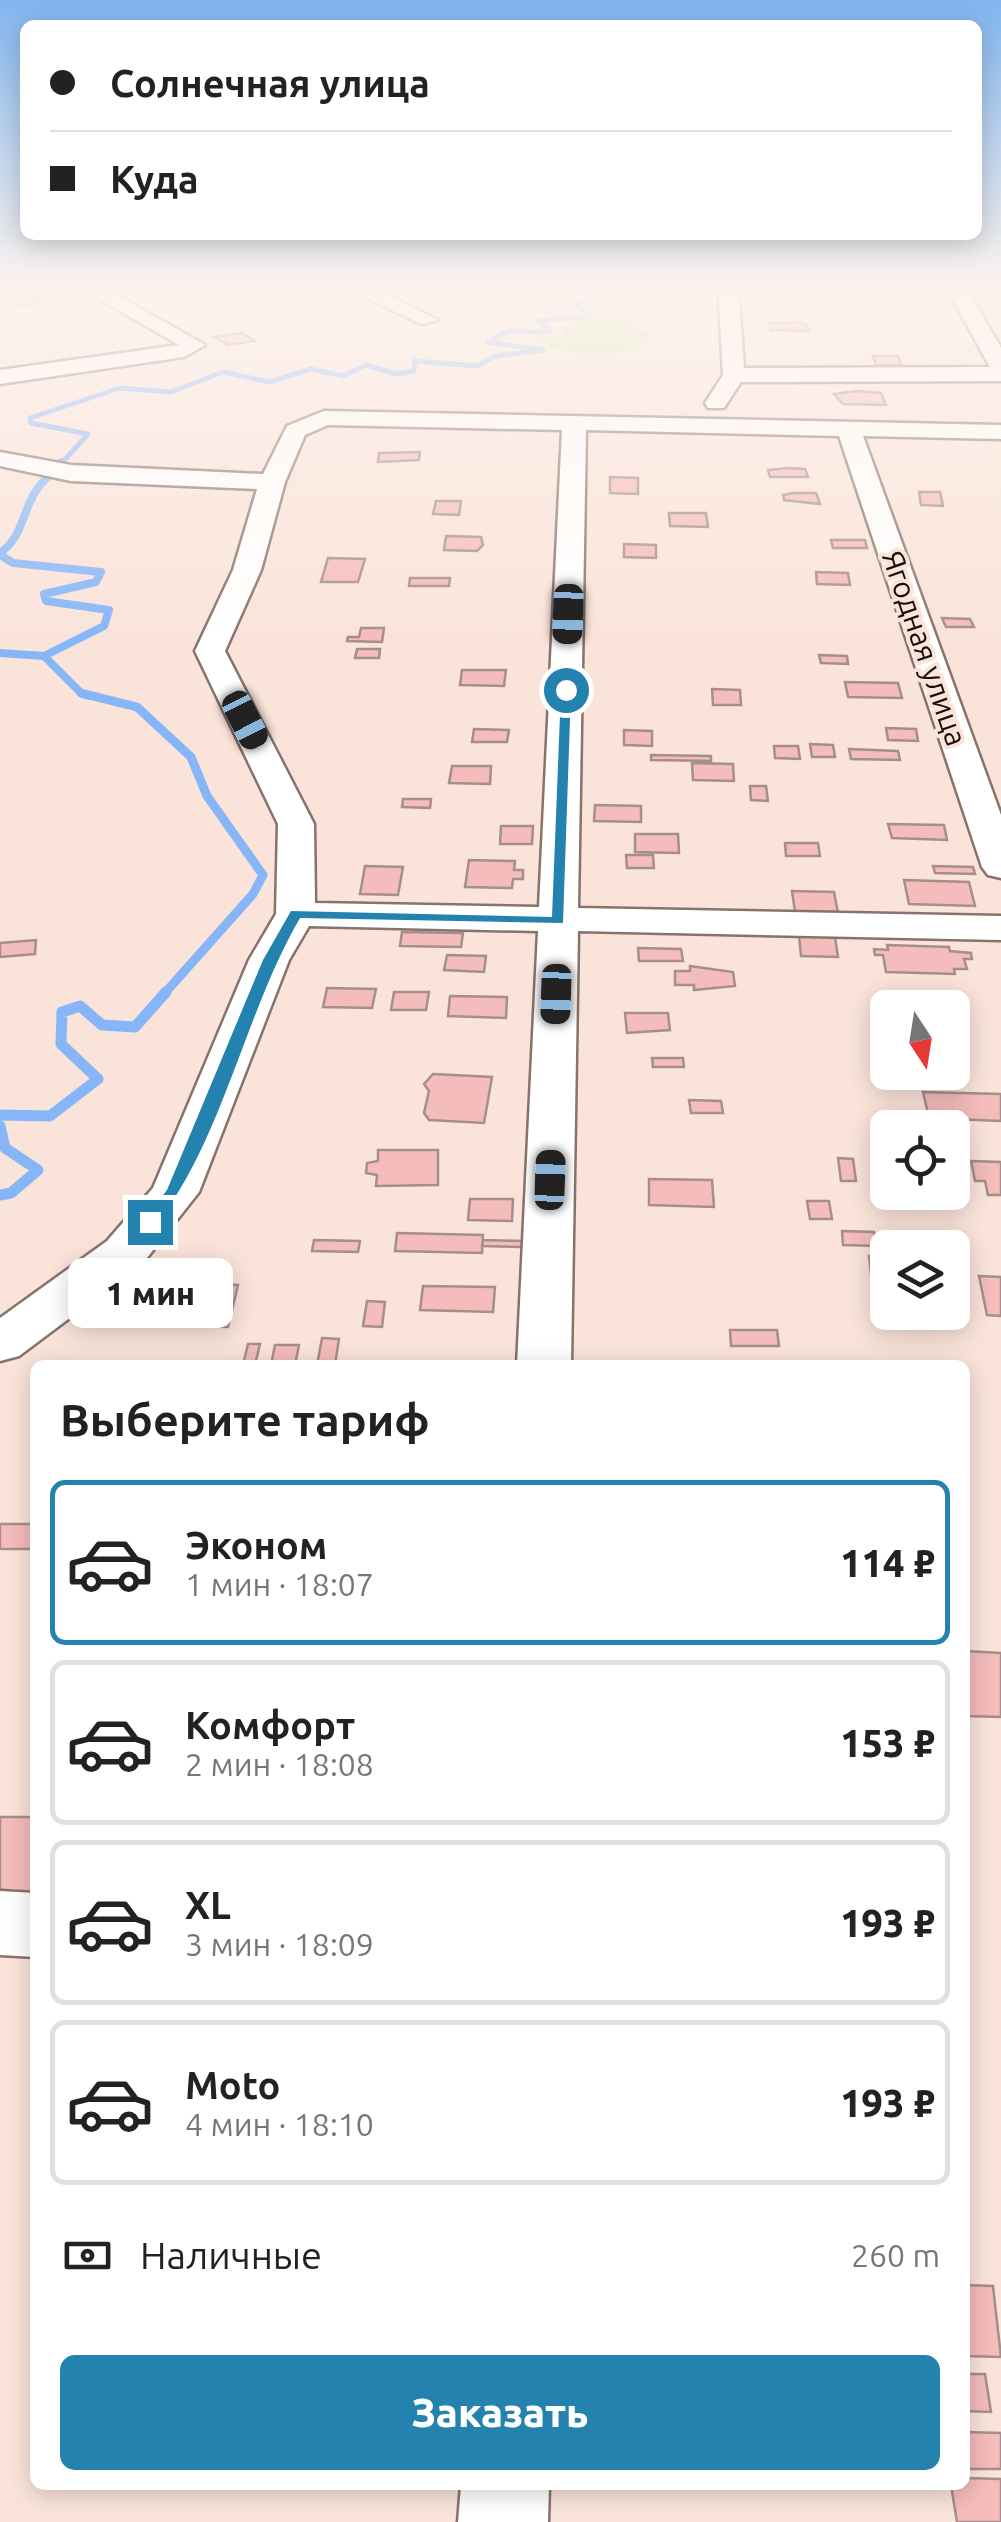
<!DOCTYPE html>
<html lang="ru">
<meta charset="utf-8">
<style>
:root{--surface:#fff;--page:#f6f6f6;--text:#222;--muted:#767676;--line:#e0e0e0;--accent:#2382ae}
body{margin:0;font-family:Ubuntu,sans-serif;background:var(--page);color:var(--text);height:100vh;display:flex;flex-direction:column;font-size:38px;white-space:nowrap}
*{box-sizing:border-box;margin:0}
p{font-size:32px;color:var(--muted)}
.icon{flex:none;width:55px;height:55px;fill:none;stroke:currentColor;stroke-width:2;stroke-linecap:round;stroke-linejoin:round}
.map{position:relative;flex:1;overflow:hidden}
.sheet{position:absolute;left:30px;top:1360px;width:940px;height:1130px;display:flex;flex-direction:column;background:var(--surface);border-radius:15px;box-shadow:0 5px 25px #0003}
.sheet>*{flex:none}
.top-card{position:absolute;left:20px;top:20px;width:962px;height:220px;border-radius:15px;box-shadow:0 5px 25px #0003;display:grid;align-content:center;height:220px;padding:0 30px;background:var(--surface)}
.needle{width:65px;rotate:168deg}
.fabs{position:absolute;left:870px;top:990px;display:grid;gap:20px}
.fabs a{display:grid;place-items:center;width:100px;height:100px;border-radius:15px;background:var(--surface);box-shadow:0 5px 25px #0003;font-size:50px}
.end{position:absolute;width:45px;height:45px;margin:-22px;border:12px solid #2382ae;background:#fff;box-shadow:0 0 0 5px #fff}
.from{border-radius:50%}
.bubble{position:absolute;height:70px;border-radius:15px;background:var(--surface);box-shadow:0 5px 25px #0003;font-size:32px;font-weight:800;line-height:70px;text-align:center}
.car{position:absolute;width:30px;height:60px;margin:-30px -15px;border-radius:12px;box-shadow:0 0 8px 2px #0007;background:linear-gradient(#222 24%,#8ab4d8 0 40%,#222 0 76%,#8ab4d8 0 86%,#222 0)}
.top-card b{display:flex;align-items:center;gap:35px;height:95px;font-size:38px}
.top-card b+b{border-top:2px solid var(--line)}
.top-card i{width:25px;height:25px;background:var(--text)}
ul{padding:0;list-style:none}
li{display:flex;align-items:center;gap:30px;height:165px;margin:0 20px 15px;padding:0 10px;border:5px solid var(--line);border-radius:15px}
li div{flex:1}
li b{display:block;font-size:38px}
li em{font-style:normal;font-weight:800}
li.selected{border-color:var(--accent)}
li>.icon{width:90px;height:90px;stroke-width:1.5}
h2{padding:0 30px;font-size:45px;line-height:120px}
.pay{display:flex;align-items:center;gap:25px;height:110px;padding:0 30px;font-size:38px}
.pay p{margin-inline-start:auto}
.action{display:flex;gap:20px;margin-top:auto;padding:20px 30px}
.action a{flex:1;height:115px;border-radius:15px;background:var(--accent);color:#fff;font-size:40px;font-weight:800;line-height:115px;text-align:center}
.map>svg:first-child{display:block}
.green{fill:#c9e8a6}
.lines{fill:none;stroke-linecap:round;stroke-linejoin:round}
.stream-far3{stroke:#86b6f8;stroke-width:5}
.stream-far2{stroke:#86b6f8;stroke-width:8}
.stream-far1{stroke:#86b6f8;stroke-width:9}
.stream{stroke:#86b6f8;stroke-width:11}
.building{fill:#f4bcba;stroke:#a58e8d;stroke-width:2.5}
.minor-casing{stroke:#87736b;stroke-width:5}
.minor{fill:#fff;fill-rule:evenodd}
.route{fill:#2382ae}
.labels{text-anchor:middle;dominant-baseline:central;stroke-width:8;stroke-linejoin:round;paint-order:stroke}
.far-street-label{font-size:30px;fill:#140d0a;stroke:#fae4da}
</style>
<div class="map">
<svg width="1001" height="2522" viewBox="0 0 1001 2522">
<rect width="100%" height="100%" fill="#fae4da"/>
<path class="green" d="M563,285H632L656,303L649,315L629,323L649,335C643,340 636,348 629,350C601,358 554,352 529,338L563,334V328L601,311L607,301L601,291Z"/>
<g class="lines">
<path class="stream-far3" d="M60,465L88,434L31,423L30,418L120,388L171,392L223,372L270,382L311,369L343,376L366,365L396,374L414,371L415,361L477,366L495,356L543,350L488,342L508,331L548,332L550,329L537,321L590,316L575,303L592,299L566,285"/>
<path class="stream-far2" d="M57,468L62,462
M0,553C27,534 22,500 46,479
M0,555L13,563L101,572L96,582L44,594L46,601L109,610L104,626L44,656L82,694L89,696
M0,653L44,656"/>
<path class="stream-far1" d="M81,693L137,707L191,757L207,796L263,875L253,894L164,994"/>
<path class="stream" d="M0,1115L50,1116L98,1079L61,1044L62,1012L80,1006L102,1025L135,1027L166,992
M0,1126L5,1148L38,1170L11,1193L0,1195"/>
</g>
<path class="building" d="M41,295L47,298L38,299L43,302L17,306L6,300Z
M797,322L807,324L809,331L771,330L769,323Z
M242,333L255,341L228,345L214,337Z
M873,356H898L901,365H876Z
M857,391L881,393L886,405L843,404L834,394Z
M420,452L419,460L378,462L379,453Z
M788,468L805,469L808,477H770L768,470Z
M610,477L638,478V494L610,493Z
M919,492H940L943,506L921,505Z
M793,493H816L820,504L784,500L783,495Z
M436,501H461L459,515L433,514Z
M669,513H706L708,527L670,526Z
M446,536L481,537L483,545L477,551L444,550Z
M831,540H865L867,548H833Z
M624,544L656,545V558L624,557Z
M328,558L365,559L358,582H321Z
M816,572L848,573L850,585L817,584Z
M410,578H450L449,586H409Z
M942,618L970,619L974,627H946Z
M361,628H384L382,642L347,641L348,637H359Z
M357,649H380L379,658H355Z
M819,655L847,656L848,664L821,663Z
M462,670H506L504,686L460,685Z
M845,682L898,683L902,698L848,697Z
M712,689L740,690L741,705H713Z
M886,728L916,729L918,741L888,740Z
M474,729L509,730L507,742H472Z
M624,730L652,731V746L624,745Z
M810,744L833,745L835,757H812Z
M774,746H798L800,759L775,758Z
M849,749L898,751L900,760L851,759Z
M651,755L711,756V761L651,760Z
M692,763L733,764L734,781L693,780Z
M452,766H491L490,784L449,783Z
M750,786H766L768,801L751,800Z
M403,799H431L430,808L402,807Z
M595,805L641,806V822L594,821Z
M888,824L944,825L947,840L892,838Z
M501,826H533L532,844H500Z
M635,834H678L679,853L635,852Z
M785,843H818L820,856H786Z
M626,855H653L654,868H627Z
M469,860L515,861L514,870H523V879H513L512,888L465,887Z
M365,866L403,867L398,895L360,894Z
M933,866L973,867L975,874L935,873Z
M904,880L969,882L975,906L909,904Z
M792,891L834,892L838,913L795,912Z
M402,932L463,933L461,947L400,946Z
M799,936L835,937L838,957L801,956Z
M36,940L35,954L0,957V943Z
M887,945L949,947L950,951L971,953L972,959H964L967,969H954L955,974L886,972L883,955H875L874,949L888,950Z
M638,948L681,949L683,961H639Z
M447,955L486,956L484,972L444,970Z
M690,966L733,972L735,986L694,990V985H675V971H690Z
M327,988L376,989L372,1008L323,1007Z
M394,992H429L426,1010H391Z
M450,996L507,997L506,1018L448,1016Z
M625,1013H668L670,1030L627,1033Z
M652,1058H683L684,1067H653Z
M433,1074L492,1077L484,1123L429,1120L424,1113L429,1091L424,1084Z
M923,1092L1001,1094V1121L929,1118Z
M689,1100L721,1101L723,1113H691Z
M378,1150H438V1185L376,1186L377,1175L366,1173L367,1163L378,1161Z
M838,1158L853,1159L856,1181H841Z
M971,1161L1001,1162V1195H988L985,1181H975Z
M649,1179L712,1180L714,1207L649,1205Z
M470,1199H513L512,1221L468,1220Z
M807,1201H829L832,1219H810Z
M842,1231L874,1232L876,1246L843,1245Z
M397,1233L483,1235L482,1253L395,1251Z
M314,1240L360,1241L358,1252L312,1251Z
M483,1240L523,1241L522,1247L482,1246Z
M869,1256L888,1257V1275L871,1274Z
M156,1262H189L186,1274L153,1273Z
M979,1276L1001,1277V1316L987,1315Z
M191,1283L238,1285L228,1327L180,1326Z
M423,1286L495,1287L493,1312L420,1310Z
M367,1301L385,1302L382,1327L363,1326Z
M730,1330H777L779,1346H731Z
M322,1338L339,1339L335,1365H317Z
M248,1344H260L255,1365H243Z
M275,1345H299L295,1365H271Z
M0,1524H35V1549H0Z
M965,1651L1001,1653V1717L965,1716Z
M0,1817H35V1895H0Z
M965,2285L993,2286L1001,2357L965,2356Z
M965,2374H985L991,2412L965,2411Z
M965,2432L1001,2433V2469H965Z
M965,2478L1001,2479V2522H957L951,2485H965Z"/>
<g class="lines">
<g class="minor-casing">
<path id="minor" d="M75,285H99L205,345L184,357L0,384V370L179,345Z
M341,285H367L438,320L421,324Z
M718,285H738L744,368L990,367L945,285H965L1001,348V381L741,382L724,408H708L705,403L723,375Z
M324,411L1001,425V439L863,436L1001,815V878L988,875L982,867L839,436L586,430L578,908L1001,916V940L578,931L571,1365H517L538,931L309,926L289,960L199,1192L143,1263L19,1356L0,1361V1318L107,1241L153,1188L249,960L276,914L278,824L195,651L233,570L257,489L71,481L0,466V452L71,465L263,474L287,426ZM328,425L562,430L539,907L315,903L314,824L225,651L261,570L285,482L305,435Z
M0,1891L35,1893V1957L0,1955Z
M461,2485H549L548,2522H458Z"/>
</g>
<use href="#minor" class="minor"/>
</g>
<linearGradient id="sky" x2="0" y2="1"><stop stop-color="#81b5ee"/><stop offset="0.45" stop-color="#fdf3ee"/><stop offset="1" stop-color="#fdf3ee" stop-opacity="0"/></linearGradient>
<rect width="1001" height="638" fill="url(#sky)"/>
<path class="route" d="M566,687L571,690L563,923L300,918C245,1012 221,1145 155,1225H144L142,1222L167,1190L263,960L291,911L552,917L561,690Z"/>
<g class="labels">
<g class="far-street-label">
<text transform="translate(925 648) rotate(71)">Ягодная улица</text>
</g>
</g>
</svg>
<div class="fabs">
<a><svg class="needle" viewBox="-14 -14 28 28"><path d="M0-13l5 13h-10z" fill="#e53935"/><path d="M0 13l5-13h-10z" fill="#767676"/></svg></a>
<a><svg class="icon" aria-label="locate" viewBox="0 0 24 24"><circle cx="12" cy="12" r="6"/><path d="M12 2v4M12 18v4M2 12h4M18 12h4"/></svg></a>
<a><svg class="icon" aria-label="layers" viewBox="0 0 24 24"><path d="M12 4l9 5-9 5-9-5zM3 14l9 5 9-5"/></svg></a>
</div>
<i class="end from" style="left:566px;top:690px"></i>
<i class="end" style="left:150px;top:1222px"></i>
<div class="bubble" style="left:68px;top:1258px;width:165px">1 мин</div>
<i class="car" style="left:568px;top:614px;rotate:182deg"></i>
<i class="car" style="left:245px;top:720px;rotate:153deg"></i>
<i class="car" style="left:556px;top:994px;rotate:182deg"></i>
<i class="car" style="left:550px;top:1180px;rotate:2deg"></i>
<div class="top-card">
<b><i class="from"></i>Солнечная улица</b>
<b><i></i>Куда</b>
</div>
<section class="sheet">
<h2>Выберите тариф</h2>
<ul>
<li class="selected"><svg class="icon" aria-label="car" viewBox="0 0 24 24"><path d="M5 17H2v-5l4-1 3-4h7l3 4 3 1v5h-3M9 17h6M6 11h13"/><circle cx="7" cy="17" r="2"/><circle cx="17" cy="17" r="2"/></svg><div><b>Эконом</b><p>1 мин · 18:07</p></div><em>114 ₽</em></li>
<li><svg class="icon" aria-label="car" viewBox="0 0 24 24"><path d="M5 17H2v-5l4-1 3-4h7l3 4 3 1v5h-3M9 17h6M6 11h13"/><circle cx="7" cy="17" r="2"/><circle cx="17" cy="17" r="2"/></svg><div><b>Комфорт</b><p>2 мин · 18:08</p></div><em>153 ₽</em></li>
<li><svg class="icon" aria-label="car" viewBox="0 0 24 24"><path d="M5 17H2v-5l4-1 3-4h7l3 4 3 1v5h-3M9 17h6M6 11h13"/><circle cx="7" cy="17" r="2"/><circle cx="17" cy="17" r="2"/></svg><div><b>XL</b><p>3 мин · 18:09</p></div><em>193 ₽</em></li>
<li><svg class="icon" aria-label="car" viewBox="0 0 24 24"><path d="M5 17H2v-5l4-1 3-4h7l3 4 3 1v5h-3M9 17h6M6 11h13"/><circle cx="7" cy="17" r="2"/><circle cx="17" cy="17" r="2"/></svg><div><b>Moto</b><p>4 мин · 18:10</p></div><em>193 ₽</em></li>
</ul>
<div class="pay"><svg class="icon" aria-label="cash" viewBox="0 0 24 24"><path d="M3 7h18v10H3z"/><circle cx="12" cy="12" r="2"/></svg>Наличные<p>260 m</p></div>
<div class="action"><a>Заказать</a></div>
</section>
</div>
